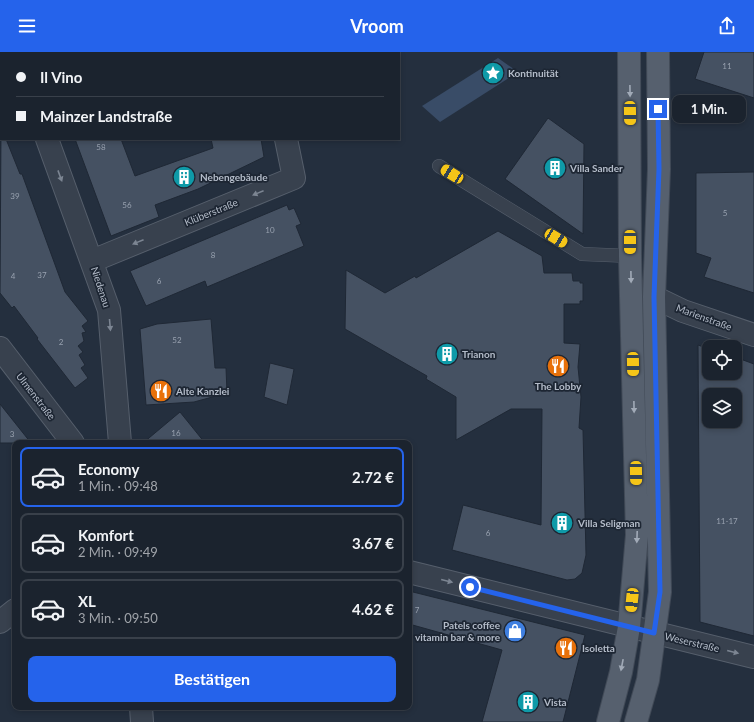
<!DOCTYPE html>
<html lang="de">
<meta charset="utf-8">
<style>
:root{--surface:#1b232e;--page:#242b36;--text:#f1f3f6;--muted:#a0a4aa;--line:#39404a;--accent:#2563eb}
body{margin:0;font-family:Lato,sans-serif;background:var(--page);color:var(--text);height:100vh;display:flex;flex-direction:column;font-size:15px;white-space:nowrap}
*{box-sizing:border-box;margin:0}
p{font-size:13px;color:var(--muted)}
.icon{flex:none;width:22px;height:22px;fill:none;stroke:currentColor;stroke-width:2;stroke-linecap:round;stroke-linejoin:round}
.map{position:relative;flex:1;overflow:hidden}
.drawer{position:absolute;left:12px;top:388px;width:400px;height:270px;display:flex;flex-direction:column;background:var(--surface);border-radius:8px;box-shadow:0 2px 6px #0003,0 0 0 1px var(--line)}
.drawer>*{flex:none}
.hud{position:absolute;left:0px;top:0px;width:400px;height:88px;box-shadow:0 2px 6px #0003,0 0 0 1px var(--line);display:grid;align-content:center;height:88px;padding:0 16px;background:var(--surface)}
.tools{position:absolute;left:702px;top:288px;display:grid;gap:8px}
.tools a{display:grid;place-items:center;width:40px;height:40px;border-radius:8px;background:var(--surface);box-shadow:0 2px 6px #0003,0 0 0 1px var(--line);font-size:20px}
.end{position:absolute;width:18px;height:18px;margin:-9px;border:5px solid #2563eb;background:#fff;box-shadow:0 0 0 2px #fff}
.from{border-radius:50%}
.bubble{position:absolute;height:28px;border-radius:8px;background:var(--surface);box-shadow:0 2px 6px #0003,0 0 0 1px var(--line);font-size:13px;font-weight:700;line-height:28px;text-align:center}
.car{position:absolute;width:12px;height:24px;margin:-12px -6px;border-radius:5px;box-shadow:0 0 3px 1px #0007;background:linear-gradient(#f5c518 24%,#345 0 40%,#f5c518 0 76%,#345 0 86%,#f5c518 0)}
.hud b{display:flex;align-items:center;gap:14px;height:38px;font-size:15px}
.hud b+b{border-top:1px solid var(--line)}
.hud i{width:10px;height:10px;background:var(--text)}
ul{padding:7px 0 0;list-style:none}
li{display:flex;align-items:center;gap:12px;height:60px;margin:0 8px 6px;padding:0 8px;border:2px solid var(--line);border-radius:8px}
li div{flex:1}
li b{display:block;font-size:15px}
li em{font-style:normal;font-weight:700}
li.on{border-color:var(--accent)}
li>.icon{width:36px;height:36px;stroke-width:1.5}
.primary-button{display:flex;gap:8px;margin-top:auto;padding:8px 16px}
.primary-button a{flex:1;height:46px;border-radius:8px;background:var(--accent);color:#fff;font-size:16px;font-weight:700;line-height:46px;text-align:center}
header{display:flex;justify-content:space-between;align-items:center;height:52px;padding:0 16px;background:var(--accent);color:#fff;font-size:18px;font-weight:700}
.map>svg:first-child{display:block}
.water{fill:#394c67}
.building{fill:#455162;stroke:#1f2835;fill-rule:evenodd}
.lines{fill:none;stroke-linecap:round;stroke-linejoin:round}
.service-casing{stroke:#565f6c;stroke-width:14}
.minor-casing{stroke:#565f6c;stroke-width:24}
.primary-casing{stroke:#414a57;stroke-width:24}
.service{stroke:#38414e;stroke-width:13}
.minor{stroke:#38414e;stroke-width:22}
.primary{stroke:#56606e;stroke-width:22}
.oneway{fill:#a1aab7}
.oneway2{fill:#7c8592}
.route{stroke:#2563eb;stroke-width:5}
.labels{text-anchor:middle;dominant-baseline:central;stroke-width:3.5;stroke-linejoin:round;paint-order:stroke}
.number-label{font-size:8px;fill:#98a1af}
.poi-label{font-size:10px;font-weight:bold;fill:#b4bcc9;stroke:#1d2633;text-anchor:start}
.street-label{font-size:10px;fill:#b4bcc9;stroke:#1d2633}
</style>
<header><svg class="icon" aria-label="menu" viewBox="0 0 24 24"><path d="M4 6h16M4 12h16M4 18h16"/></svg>Vroom<svg class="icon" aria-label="share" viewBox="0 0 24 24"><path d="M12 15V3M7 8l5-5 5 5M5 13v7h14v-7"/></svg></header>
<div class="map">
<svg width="754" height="670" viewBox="0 0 754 670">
<rect width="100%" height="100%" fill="#242f3e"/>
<path class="water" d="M498,6L518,20L440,70L422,54Z"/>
<path class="building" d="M704,0H754V46L695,27Z
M548,66L584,92L583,182L505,127Z
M1,74V87H6L20,122H22L65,240L88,269L82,274L86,280L82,281L84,289L78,294L83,300L79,303L85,313L81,316L88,326L75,336L37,287L38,286L14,254L12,256L0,241Z
M75,87H121L135,124L213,96L211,87H261L264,105L198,137L155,153L159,165L111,184Z
M754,120V241L704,225L711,206L696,201V121Z
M287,153L289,158L294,156L301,172L296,174L304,194L207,235L205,229L146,254L130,219Z
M498,179L542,204L544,221H572L573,229H580V231H583V249H580V252H564V291L580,292L578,315L581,345L579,376L583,378L586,503L582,521L575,527L567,528L452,498L463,453L541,473L542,357H511L456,388V345L426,327L427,324L345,277L346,218L385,241L415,224L416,226Z
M211,267L215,316H226L227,341L194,350L146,353L140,277L157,272Z
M698,293L709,297V321H735V305L754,312V584L700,570ZM709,343H735V369H709Z
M270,311L294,317L287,353L264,345Z
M0,352L31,391H0Z
M180,360L205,391H143Z
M409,539L585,583L563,670H482L502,598L409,572Z"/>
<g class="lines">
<g class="service-casing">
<path id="service" d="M439,114L582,202L630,204"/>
</g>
<g class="minor-casing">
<path id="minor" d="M14,0L15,1
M269,0V1
M47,87L109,258L120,391
M92,209L294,126L286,87
M654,245L683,259L754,283
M0,296L73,391
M409,520L754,605
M0,570L15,558
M141,655L142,670"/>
</g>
<g class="primary-casing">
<path id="primary" d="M608,670L621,620L629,575L637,483L630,204L629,0
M636,670L648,628L660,540L654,245L659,117L658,0"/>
</g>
<use href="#service" class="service"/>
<use href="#minor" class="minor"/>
<use href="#primary" class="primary"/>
</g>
<defs><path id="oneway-solid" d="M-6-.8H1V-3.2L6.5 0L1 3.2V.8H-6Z"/></defs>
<g class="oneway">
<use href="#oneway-solid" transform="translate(630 39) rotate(89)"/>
<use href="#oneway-solid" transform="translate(631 225) rotate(89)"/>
<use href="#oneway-solid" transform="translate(634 355) rotate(89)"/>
<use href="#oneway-solid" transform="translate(637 485) rotate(92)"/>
<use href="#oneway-solid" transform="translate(622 613) rotate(101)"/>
</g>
<g class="oneway2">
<use href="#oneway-solid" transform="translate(60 124) rotate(70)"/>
<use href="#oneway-solid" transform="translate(258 141) rotate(158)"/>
<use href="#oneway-solid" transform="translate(138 190) rotate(158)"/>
<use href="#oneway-solid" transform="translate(110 273) rotate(85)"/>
<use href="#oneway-solid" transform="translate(447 529) rotate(14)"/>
<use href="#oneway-solid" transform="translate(733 600) rotate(14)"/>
</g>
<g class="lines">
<path class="route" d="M470,535L654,581L660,540L654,245L659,117L658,57"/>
</g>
<defs>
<g id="sight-disc" transform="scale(1.15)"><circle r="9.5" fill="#0f9aa8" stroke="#1d2633"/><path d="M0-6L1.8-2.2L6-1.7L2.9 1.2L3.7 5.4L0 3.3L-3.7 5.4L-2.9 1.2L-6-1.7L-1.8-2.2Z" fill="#fff"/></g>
<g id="building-disc" transform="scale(1.15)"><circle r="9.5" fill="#0f9aa8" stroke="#1d2633"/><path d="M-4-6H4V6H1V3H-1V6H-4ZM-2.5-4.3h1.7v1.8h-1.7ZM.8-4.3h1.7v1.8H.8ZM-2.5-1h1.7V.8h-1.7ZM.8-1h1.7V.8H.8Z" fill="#fff"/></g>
<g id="restaurant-disc" transform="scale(1.15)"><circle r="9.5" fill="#e8710a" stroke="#1d2633"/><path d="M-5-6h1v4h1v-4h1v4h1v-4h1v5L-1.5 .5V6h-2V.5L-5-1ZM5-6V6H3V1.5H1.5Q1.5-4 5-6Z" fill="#fff"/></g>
<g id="shop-disc" transform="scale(1.15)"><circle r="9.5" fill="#3f7fe0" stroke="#1d2633"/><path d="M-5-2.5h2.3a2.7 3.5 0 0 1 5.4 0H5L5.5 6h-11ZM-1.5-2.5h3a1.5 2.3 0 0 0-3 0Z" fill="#fff"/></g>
</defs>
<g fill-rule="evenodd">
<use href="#sight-disc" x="493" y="21"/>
<use href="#building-disc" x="555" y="116"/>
<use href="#building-disc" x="184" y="125"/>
<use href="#building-disc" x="447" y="302"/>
<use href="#restaurant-disc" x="558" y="314"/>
<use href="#restaurant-disc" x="161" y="339"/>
<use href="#building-disc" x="562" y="471"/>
<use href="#shop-disc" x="515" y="579"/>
<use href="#restaurant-disc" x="566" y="596"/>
<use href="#building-disc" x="528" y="650"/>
</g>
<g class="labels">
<g class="number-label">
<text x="727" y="14">11</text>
<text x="101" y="95">58</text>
<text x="15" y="144">39</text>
<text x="127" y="153">56</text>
<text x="725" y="161">5</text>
<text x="270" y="178">10</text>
<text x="213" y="203">8</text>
<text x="42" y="223">37</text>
<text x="13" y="224">4</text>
<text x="159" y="229">6</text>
<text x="177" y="288">52</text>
<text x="61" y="290">2</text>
<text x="176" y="381">16</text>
<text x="12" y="382">3</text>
<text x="727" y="469">11-17</text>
<text x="488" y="481">6</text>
<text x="417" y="558">7</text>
</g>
<g class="poi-label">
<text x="508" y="21">Kontinuität</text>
<text x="570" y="116">Villa Sander</text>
<text x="200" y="125">Nebengebäude</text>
<text x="462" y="302">Trianon</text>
<text x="558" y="334" text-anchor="middle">The Lobby</text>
<text x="176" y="339">Alte Kanzlei</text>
<text x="578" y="471">Villa Seligman</text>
<text x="500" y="573" text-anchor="end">Patels coffee<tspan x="500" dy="12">vitamin bar &amp; more</tspan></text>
<text x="582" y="596">Isoletta</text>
<text x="544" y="650">Vista</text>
</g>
<g class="street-label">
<text transform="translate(211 160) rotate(-22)">Klüberstraße</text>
<text transform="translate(101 235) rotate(72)">Niedenau</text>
<text transform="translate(704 265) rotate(20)">Marienstraße</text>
<text transform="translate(36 344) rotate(52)">Ulmenstraße</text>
<text transform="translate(692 590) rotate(13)">Weserstraße</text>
</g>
</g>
</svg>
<div class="tools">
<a><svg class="icon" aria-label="locate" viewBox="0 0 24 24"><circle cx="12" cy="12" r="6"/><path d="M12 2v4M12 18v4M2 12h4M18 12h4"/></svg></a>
<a><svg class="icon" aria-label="layers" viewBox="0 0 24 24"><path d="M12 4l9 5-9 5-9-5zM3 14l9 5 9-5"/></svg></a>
</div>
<i class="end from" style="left:470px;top:535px"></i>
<i class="end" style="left:658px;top:57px"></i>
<div class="bubble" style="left:672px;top:43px;width:74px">1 Min.</div>
<i class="car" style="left:630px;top:61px;rotate:179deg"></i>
<i class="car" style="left:452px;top:122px;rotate:302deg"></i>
<i class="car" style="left:556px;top:186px;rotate:121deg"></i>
<i class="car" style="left:630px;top:190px;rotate:180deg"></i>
<i class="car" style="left:633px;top:312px;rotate:179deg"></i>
<i class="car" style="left:636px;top:421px;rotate:179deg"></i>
<i class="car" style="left:632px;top:548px;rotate:186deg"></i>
<div class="hud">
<b><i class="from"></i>Il Vino</b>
<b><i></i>Mainzer Landstraße</b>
</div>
<section class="drawer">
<ul>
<li class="on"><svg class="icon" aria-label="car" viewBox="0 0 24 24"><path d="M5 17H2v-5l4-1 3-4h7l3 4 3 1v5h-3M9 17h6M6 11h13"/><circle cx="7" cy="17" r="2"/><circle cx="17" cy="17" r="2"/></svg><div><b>Economy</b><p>1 Min. · 09:48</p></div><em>2.72 €</em></li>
<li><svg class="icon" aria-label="car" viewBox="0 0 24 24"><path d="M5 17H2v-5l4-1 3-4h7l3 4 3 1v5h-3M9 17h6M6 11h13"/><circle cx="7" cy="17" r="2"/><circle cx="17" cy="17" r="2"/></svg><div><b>Komfort</b><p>2 Min. · 09:49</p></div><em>3.67 €</em></li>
<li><svg class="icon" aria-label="car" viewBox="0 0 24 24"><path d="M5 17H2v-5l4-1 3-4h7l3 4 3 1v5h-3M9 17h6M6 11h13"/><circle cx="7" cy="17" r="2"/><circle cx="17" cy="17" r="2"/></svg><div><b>XL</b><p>3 Min. · 09:50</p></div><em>4.62 €</em></li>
</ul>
<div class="primary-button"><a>Bestätigen</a></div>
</section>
</div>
